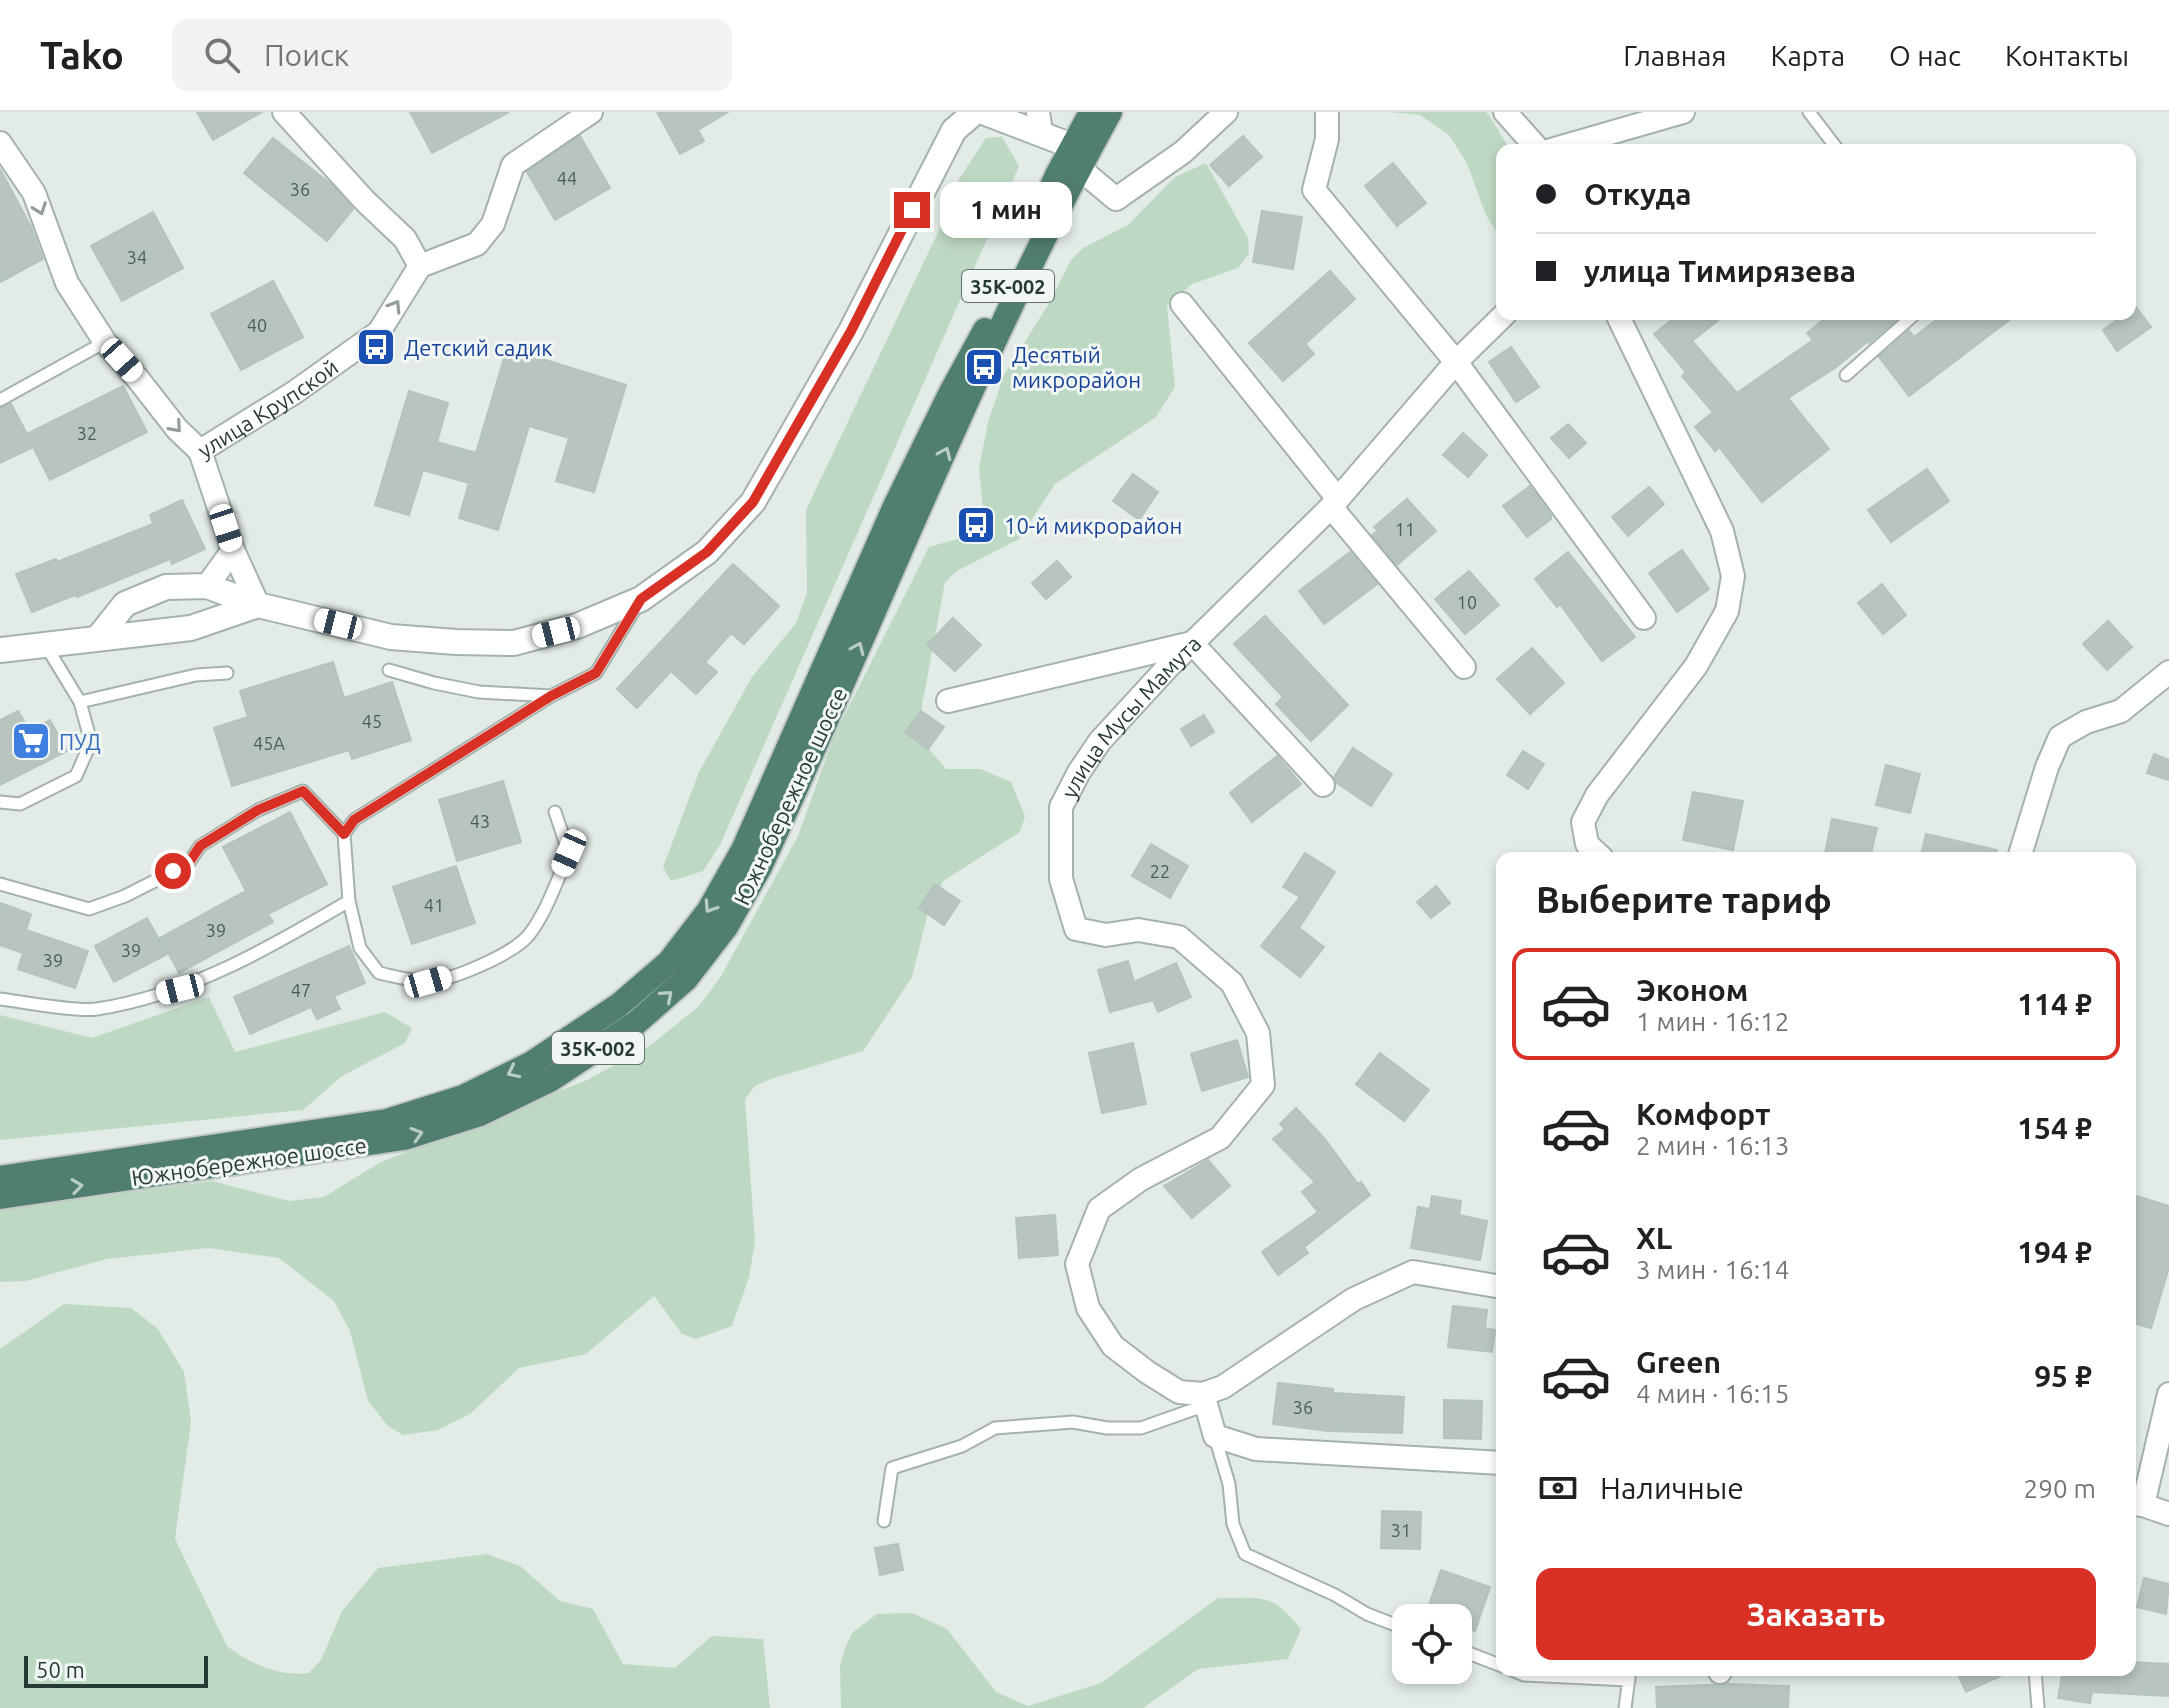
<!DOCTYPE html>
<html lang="ru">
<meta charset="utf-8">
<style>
:root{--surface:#fff;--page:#f2f2f2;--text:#202124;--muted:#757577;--line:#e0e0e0;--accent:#d93025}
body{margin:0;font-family:Ubuntu,sans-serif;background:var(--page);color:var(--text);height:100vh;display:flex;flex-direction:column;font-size:30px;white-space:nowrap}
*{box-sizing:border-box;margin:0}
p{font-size:26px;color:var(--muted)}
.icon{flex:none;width:44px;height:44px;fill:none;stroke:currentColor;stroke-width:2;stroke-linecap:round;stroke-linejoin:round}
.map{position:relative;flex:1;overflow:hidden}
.sheet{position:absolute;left:1496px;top:740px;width:640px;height:824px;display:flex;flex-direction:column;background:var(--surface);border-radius:16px;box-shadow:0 4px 12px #0003}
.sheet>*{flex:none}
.banner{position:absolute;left:1496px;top:32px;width:640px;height:176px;border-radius:16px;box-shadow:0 4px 12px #0003;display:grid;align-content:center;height:176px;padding:0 40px;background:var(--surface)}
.buttons{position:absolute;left:1392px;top:1492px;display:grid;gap:16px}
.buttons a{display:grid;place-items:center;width:80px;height:80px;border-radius:16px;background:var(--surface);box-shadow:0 4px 12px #0003;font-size:40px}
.scale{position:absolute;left:24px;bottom:20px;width:184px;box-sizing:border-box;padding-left:8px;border:4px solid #243a32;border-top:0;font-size:22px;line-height:28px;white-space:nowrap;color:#243a32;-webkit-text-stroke:6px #f2f7f5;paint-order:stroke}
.end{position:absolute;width:36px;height:36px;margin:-18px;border:10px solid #d93025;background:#fff;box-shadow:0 0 0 4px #fff}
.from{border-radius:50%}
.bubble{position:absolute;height:56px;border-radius:16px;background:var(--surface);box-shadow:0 4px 12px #0003;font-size:26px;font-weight:600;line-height:56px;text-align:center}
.car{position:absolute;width:24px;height:48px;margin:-24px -12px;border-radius:10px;box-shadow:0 0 6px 2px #0007;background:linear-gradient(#fff 24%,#345 0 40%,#fff 0 76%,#345 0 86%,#fff 0)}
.banner b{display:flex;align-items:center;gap:28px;height:76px;font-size:30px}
.banner b+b{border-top:2px solid var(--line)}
.banner i{width:20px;height:20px;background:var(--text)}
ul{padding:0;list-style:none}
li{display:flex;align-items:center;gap:24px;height:112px;margin:0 16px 12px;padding:0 24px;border:4px solid transparent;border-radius:16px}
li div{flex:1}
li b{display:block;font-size:30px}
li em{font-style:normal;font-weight:600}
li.current{border-color:var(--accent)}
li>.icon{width:72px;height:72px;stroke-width:1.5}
h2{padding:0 40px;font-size:36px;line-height:96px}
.pay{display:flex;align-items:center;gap:20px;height:88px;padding:0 40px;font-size:30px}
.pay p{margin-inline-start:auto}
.button{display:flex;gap:16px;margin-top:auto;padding:16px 40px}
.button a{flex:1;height:92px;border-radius:16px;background:var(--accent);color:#fff;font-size:32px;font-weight:600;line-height:92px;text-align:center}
header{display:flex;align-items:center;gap:48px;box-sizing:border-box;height:112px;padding:0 40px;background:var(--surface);border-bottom:2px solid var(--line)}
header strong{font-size:38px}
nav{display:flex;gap:44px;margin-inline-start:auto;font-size:28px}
.search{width:560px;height:72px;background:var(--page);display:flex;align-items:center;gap:20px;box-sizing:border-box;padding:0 28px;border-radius:16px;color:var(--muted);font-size:30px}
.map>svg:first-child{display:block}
.green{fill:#bed9c3}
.building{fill:#b8c5bf;stroke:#b5c3bd;stroke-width:2}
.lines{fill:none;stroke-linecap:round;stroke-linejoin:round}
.service-casing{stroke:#a5b2ac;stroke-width:15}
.minor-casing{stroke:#a5b2ac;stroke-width:26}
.tertiary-casing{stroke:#a5b2ac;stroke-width:28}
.trunk-casing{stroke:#c2c8c6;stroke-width:28}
.service{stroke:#fff;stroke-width:11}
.minor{stroke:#fff;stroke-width:22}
.tertiary{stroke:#fff;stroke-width:24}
.trunk{stroke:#507e70;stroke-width:24}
.oneway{stroke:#929c98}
.oneway2{stroke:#b9cdc6}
.route{stroke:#d93025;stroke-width:10}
.labels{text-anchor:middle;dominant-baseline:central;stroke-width:6;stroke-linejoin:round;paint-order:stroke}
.number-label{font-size:18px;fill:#495d55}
.shield{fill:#f2f7f5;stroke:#62736c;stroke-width:2}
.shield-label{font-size:20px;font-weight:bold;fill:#243a32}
.transit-label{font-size:22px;fill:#164399;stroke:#f2f7f5;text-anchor:start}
.street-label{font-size:22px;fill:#243a32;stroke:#f2f7f5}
.shop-label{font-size:22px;fill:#366cbe;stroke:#f2f7f5;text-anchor:start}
</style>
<header>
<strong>Tako</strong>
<div class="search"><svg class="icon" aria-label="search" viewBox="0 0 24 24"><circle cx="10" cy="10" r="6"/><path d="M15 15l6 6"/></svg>Поиск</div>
<nav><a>Главная</a><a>Карта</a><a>О нас</a><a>Контакты</a></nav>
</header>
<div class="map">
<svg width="2169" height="1596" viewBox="0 0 2169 1596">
<rect width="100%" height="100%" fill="#e2ebe6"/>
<path class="green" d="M1390,0H1486C1496,11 1501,26 1511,38H1502V129L1485,101L1467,51L1449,23L1420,3Z
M1002,25L1019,54L721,731L703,759L671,769L663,755L699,660L752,565L796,511L807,481L806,398L948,99L959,67L986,26Z
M1206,51L1248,126L1249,142L1238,156L1192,172L1167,193L1175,275L1156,305L1055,372L1019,427L957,459L945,470L921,599L924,631L946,657H980L1011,670L1025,704L1020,720L943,769L928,800L912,865L863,939L771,967L755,974L745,987L755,1130L749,1165L732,1214L696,1227L682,1222L654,1184L586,1242L519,1256L470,1302L438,1318L403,1323L388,1314L368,1289L350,1219L334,1189L279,1146L208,1136L107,1147L25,1169L0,1170V1097L212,1069L289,1089L324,1085L381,1050L587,968L651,933L699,894L720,866L798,724L834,624L929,435L979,421L984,405L979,357L988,310L1004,263L1048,193L1071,148L1083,136L1128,113L1175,65Z
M209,885L235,940L385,900L412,916L405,931L342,964L303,998L0,1028V903L92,926Z
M64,1192L131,1196L158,1217L184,1260L191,1309L175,1427L227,1534C249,1552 281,1565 309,1561L321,1548L342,1499L378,1456L486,1442L520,1454L560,1489L593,1497L623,1552L675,1556L712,1524L763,1527L770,1596H0V1237Z
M1218,1486C1265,1486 1270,1480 1301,1517L1288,1547L1198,1557L1143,1596H841L840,1553L845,1536L852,1521L877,1502L912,1501L947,1517L996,1580L1028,1594L1101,1571Z"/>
<path class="building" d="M197,0H262L213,28Z
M410,0H509L432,41Z
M657,0H728L698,18L704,29L680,42Z
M580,24L610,76L555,108L527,60Z
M1243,24L1262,45L1229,74L1210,53Z
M273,26L333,74L353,97L327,129L244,61Z
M1393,51L1426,91L1397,114L1365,74Z
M0,57L31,115L43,147L0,170Z
M1262,99L1302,105L1293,157L1253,150Z
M153,100L183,156L122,189L91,134Z
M1330,159L1355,187L1305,232L1314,242L1283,269L1249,231Z
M273,169L303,225L241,258L211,202Z
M2136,195L2151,215L2117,239L2103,218L2125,202H2130Z
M1679,202H1726L1692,229L1737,281L1813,228L1807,221L1830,202H1895L1898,206L1869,231L1868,229L1835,256L1788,286L1829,337L1762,390L1719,335L1715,339L1695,315L1713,300L1682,264L1686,260L1654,222Z
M1944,202H2017L1909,284L1879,245L1909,219L1914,225Z
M1511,235L1539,275L1516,290L1489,250Z
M507,236L626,273L594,380L556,369L569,326L529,314L498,418L459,406L469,371L423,358L409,403L375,393L409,279L448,291L437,330L476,341Z
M123,274L147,320L50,368L33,335L0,351V296L11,292L27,322Z
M1568,312L1586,331L1569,346L1551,326Z
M1463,321L1487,343L1468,365L1443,343Z
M1927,357L1949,389L1891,430L1868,398Z
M1133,362L1158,380L1139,408L1113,389Z
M1530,374L1551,403V407L1527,425L1503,394Z
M1649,375L1664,392L1628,424L1612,405Z
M1407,387L1436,419L1397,453L1372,423L1378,419L1374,415Z
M182,388L205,437L172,452L170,447L77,485L75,483L32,500L16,462L56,447L57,450L153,412L150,403Z
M1682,438L1709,477L1677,500L1649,461Z
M1350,440L1377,472L1324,512L1299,479Z
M1568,440L1635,525L1602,549L1560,492L1557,495L1535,467Z
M1057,449L1071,465L1046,487L1032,471Z
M733,452L779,494L744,532L731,521L705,550L717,560L696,582L671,559L637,596L617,577Z
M1469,459L1499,493L1465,522L1435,487Z
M1882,472L1906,503L1883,522L1858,491Z
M1265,504L1348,593L1311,629L1276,592L1283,585L1234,532Z
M953,506L981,533L955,559L927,533Z
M2108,509L2132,535L2107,558L2083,532Z
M1532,536L1564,571L1530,602L1497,567Z
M333,550L344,586L392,570L411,628L352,647L349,638L232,674L214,616L248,605L240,579Z
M18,599L30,619L50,608L67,639L0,673V608Z
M921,599L944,615L928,637L905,620Z
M1204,603L1214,620L1191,634L1181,617Z
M1353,636L1392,662L1371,694L1337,671L1334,665Z
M1523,639L1544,652L1528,677L1507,663Z
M2154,642L2169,648V668L2147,661Z
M1277,644L1301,672L1252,710L1230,681Z
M1886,653L1920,662L1910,701L1876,693Z
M503,669L521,730L457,749L439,688Z
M1693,680L1743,689L1733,738L1683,728Z
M290,700L327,772L268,802L273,810L179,861L160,826L246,779L223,735Z
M1832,707L1877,716L1870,746H1824Z
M1926,722L1997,738L1996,746H1920Z
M1151,732L1188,754L1170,786L1132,764Z
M1305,741L1335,760L1299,816L1324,835L1300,865L1261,834L1300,785L1283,775Z
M456,754L475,811L412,832L393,775Z
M935,772L960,789L944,813L919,796Z
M1436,774L1450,791L1431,806L1417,790Z
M0,791L31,802L26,818L88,839L75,876L18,857L23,841L0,833Z
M147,806L167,842L114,870L95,834Z
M349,834L365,871L334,884L340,897L317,907L311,895L250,922L234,885Z
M1128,849L1134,870L1176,851L1191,885L1158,900L1153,888L1110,900L1098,858Z
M1237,928L1248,965L1202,979L1191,942Z
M1133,931L1146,992L1102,1001L1089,941Z
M1380,941L1429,978L1404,1009L1356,972Z
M1296,996L1324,1026L1358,1072L1361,1070L1370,1083L1304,1135L1308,1141L1278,1163L1262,1140L1318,1100L1302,1080L1315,1070L1273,1027L1285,1017L1280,1012Z
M1208,1048L1230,1074L1192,1106L1164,1074Z
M2130,1082L2169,1094V1155L2151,1216L2130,1210Z
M1432,1084L1461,1089L1459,1103L1487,1109L1480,1148L1411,1136L1418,1095L1430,1097Z
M1055,1103L1058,1143L1019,1146L1016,1106Z
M1453,1194L1487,1198L1485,1216L1495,1218L1492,1240L1448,1235Z
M1278,1271L1333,1277V1281L1404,1285L1402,1321L1328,1319L1273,1312Z
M1444,1288L1482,1289L1481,1327L1444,1326Z
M1382,1399L1421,1400L1420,1437L1381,1436Z
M898,1432L903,1458L880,1463L875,1436Z
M1441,1458L1490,1475L1475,1519L1458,1513V1506H1437L1426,1502Z
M2144,1466L2169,1472L2166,1502L2137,1495Z
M2130,1550L2169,1552V1584L2092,1580L2090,1591L2058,1586L2063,1558H2130Z
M1956,1558H2013L1966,1580Z
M1730,1572L1789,1574L1788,1596H1657L1656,1575Z"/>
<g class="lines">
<g class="service-casing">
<path id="service" d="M1809,0L1838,38
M1846,263L1915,202
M0,288L105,230
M389,558L434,571L479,580L551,584
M80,590L196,563L227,561
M0,690L20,692L76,664L91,630L80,590L46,534
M0,772L89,797L125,784L188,752L200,734L258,698L303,679L344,722
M349,789L360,836L379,861C394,864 412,870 428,869C452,869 512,842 528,824C547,800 557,768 569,741L555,700
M0,887C23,890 76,900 97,897C189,883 271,835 349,789L344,722L354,708L551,584L596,561L636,495
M1215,1325L1229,1372L1233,1412L1245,1442L1335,1483L1367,1502L1406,1517
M884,1409L892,1356L962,1334L995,1316L1073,1310L1107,1316H1141L1206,1293
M1458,1537L1502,1554
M1512,1558L1524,1563L1629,1568
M2035,1558L2038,1596
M1625,1596L1630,1558"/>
</g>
<g class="minor-casing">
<g id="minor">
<path d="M1038,0L1041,20"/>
<path d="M1327,0V27L1314,78L1456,250L1644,506"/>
<path d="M1505,0L1539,38"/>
<path d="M0,31L34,81L67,171L105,230L138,267L177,317L200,339L233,438L258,493"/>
<path d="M1551,38L1683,0"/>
<path d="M1079,56L1116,87L1183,40L1226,0"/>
<path d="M420,154L477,132L493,112L513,53L591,0"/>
<path d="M1182,192L1338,387"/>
<path id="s1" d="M200,339L295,280L379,220L420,154L405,127L365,89L284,0"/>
<path d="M1331,395L1464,555"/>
<path d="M207,474L233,438"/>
<path d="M948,589L1192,531L1323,673"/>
<path d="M1602,746L1587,732L1583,710L1597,683L1696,554L1727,499L1733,464L1722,419L1617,202"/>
<path d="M2019,746L2047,655L2060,625L2086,610L2121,599L2169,560"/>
<path id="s2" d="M1502,1175L1413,1160L1354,1187L1223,1275L1203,1282L1179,1280L1147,1260L1113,1234L1088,1196L1077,1152L1099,1097L1141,1067L1220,1026L1263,973L1258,921L1232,871L1179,825L1138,818L1106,823L1076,817L1061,767V695L1079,660L1100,629L1167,556L1331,395L1456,250L1505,202"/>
<path d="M1203,1282L1215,1324L1256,1337L1502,1351"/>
<path d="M2131,1392L2143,1393L2169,1402"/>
<path d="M2143,1393L2169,1282"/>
<path d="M1720,1560V1558"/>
</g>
</g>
<g class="tertiary-casing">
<path id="tertiary" d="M983,0L1072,34L1089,38
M97,527L125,492L166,475L207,474L258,493L391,525L456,530L514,531L577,514L641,487L707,440L753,390L851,219L954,18L975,0
M0,538L191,516L258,493"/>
</g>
<g class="trunk-casing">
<path id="trunk" d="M1038,105L1057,63L1088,6
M0,1066L387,1009L463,985L532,951L619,893L669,850L709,798L743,738L895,394L951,280L985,218
M0,1085L404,1026L480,1002L550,968L636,911L686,867L726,815L760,755C877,504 976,243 1110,0"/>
</g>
<use href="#service" class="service"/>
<use href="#minor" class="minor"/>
<use href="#tertiary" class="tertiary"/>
<use href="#trunk" class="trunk"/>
</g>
<defs><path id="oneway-chevron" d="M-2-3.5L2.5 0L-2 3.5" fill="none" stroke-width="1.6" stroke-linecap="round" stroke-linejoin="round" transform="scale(2)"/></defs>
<g class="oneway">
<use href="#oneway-chevron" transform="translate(40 97) rotate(70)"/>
<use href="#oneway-chevron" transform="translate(395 194) rotate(-58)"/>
<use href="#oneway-chevron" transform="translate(176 315) rotate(49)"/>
</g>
<g class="oneway2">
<use href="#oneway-chevron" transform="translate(945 341) rotate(-66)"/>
<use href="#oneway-chevron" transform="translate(858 536) rotate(-66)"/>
<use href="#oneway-chevron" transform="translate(710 795) rotate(123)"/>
<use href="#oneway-chevron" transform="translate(667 884) rotate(-41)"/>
<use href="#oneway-chevron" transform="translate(513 960) rotate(154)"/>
<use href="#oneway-chevron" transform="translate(417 1022) rotate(-17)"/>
<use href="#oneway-chevron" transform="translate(77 1074) rotate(-8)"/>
</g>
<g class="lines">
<path class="route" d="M173,759L188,752L200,734L258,698L303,679L344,722L354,708L551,584L596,561L641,487L707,440L753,390L851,219L912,98"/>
</g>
<defs>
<g id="bus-square" transform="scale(2)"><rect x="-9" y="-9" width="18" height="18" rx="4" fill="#1a4fb4" stroke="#f2f7f5"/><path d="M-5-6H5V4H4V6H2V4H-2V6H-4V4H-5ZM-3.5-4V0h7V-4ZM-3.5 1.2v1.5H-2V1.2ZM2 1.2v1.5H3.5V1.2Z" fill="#fff"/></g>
<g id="supermarket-square" transform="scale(2)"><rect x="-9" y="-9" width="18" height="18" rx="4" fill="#3f7fe0" stroke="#f2f7f5"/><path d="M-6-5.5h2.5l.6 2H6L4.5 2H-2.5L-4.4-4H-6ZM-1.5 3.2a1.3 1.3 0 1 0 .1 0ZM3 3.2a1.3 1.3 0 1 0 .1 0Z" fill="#fff"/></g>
</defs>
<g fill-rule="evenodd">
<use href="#bus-square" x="376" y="235"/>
<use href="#bus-square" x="984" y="255"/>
<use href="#bus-square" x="976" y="413"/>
<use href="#supermarket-square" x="31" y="629"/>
</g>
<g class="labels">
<g class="number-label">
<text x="567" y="66">44</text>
<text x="300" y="77">36</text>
<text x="137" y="145">34</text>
<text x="257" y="213">40</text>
<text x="87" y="321">32</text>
<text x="1405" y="417">11</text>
<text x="1467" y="490">10</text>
<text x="372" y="609">45</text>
<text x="269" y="631">45А</text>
<text x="480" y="709">43</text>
<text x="1160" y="759">22</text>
<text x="434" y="793">41</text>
<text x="216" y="818">39</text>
<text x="131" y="838">39</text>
<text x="53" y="848">39</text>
<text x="301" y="878">47</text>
<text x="1303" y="1295">36</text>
<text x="1401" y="1418">31</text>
</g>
<g class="shield">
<rect x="962" y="158" width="92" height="32" rx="6"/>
<rect x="552" y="920" width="92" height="32" rx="6"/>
</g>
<g class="shield-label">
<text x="1008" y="174">35К-002</text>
<text x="598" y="936">35К-002</text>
</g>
<g class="transit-label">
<text x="404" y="235">Детский садик</text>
<text x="1012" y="242">Десятый<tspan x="1012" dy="25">микрорайон</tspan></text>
<text x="1004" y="413">10-й микрорайон</text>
</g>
<g class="street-label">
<text stroke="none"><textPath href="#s1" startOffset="80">улица Крупской</textPath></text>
<text stroke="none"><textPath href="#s2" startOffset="1320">улица Мусы Мамута</textPath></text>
<text transform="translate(790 684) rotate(-65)">Южнобережное шоссе</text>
<text transform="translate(249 1049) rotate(-8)">Южнобережное шоссе</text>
</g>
<g class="shop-label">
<text x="59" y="629">ПУД</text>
</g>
</g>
</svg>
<div class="buttons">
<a><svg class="icon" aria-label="locate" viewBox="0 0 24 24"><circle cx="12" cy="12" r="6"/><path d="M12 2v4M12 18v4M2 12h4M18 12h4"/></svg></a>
</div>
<div class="scale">50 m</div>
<i class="end from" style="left:173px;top:759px"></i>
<i class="end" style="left:912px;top:98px"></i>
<div class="bubble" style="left:940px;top:70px;width:132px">1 мин</div>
<i class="car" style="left:122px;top:248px;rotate:138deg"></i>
<i class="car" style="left:226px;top:416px;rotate:162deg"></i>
<i class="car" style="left:338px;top:512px;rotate:284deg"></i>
<i class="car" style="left:556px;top:520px;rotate:256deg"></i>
<i class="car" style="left:569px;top:741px;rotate:204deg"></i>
<i class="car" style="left:428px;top:870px;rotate:74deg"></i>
<i class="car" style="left:180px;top:877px;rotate:256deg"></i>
<div class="banner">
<b><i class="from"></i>Откуда</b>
<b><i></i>улица Тимирязева</b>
</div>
<section class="sheet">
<h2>Выберите тариф</h2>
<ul>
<li class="current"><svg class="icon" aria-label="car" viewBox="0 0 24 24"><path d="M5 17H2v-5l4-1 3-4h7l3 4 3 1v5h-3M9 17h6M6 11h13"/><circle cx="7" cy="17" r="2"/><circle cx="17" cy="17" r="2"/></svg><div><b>Эконом</b><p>1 мин · 16:12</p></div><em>114 ₽</em></li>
<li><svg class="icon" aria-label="car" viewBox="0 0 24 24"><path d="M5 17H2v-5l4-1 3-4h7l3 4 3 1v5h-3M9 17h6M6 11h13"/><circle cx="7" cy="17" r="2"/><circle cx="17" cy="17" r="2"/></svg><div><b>Комфорт</b><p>2 мин · 16:13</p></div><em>154 ₽</em></li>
<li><svg class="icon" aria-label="car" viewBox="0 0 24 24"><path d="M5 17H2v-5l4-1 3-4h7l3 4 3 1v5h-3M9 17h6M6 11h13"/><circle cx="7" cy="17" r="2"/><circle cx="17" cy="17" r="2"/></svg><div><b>XL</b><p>3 мин · 16:14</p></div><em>194 ₽</em></li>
<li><svg class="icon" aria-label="car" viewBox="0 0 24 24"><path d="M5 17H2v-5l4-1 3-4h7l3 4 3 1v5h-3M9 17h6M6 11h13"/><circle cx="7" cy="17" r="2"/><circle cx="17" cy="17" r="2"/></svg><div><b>Green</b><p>4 мин · 16:15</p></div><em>95 ₽</em></li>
</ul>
<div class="pay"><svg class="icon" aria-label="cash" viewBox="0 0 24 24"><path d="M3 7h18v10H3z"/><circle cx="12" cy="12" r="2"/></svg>Наличные<p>290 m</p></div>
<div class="button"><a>Заказать</a></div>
</section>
</div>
